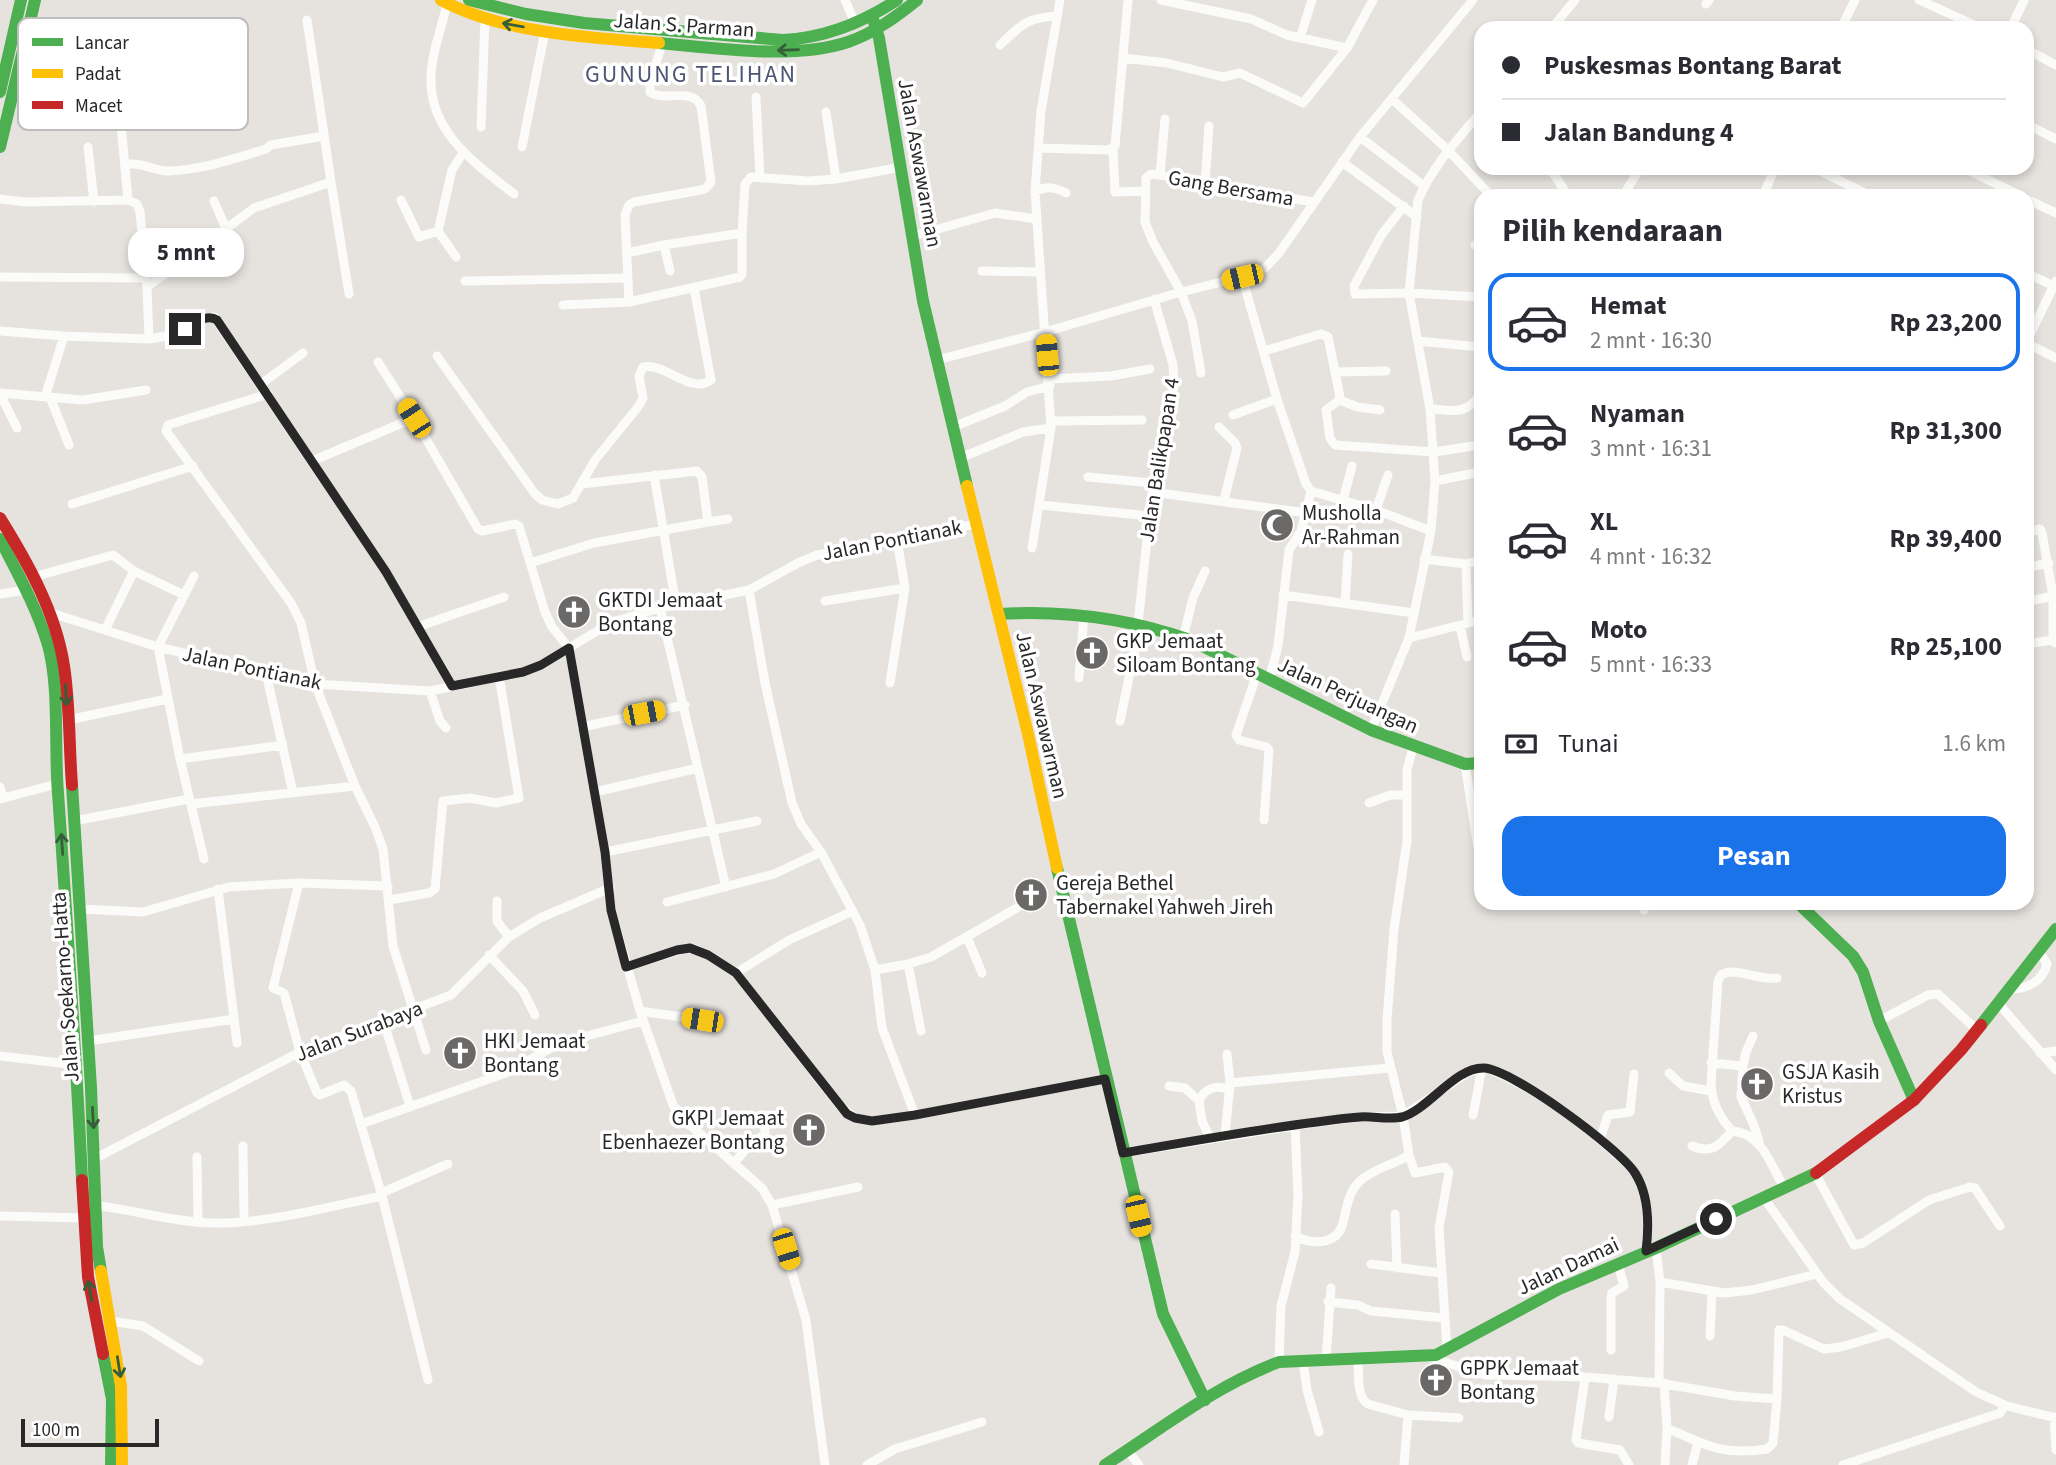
<!DOCTYPE html>
<html lang="id">
<meta charset="utf-8">
<style>
:root{--surface:#fff;--page:#f7f7f7;--text:#2b2b33;--muted:#7c7c81;--line:#e1e1e2;--accent:#1a73e8}
body{margin:0;font-family:"Source Sans 3",sans-serif;background:var(--page);color:var(--text);height:100vh;display:flex;flex-direction:column;font-size:26px;white-space:nowrap}
*{box-sizing:border-box;margin:0}
p{font-size:23px;color:var(--muted)}
.icon{flex:none;width:38px;height:38px;fill:none;stroke:currentColor;stroke-width:2;stroke-linecap:round;stroke-linejoin:round}
.map{position:relative;flex:1;overflow:hidden}
.details{position:absolute;left:1474px;top:189px;width:560px;height:721px;display:flex;flex-direction:column;background:var(--surface);border-radius:21px;box-shadow:0 4px 10px #0003}
.details>*{flex:none}
.hud{position:absolute;left:1474px;top:21px;width:560px;height:154px;border-radius:21px;box-shadow:0 4px 10px #0003;display:grid;align-content:center;height:154px;padding:0 28px;background:var(--surface)}
.scale{position:absolute;left:21px;bottom:18px;width:138px;box-sizing:border-box;padding-left:7px;border:4px solid #282828;border-top:0;font-size:19px;line-height:24px;white-space:nowrap;color:#282828;-webkit-text-stroke:5px #fff;paint-order:stroke}
.end{position:absolute;width:32px;height:32px;margin:-16px;border:9px solid #282828;background:#fff;box-shadow:0 0 0 4px #fff}
.from{border-radius:50%}
.bubble{position:absolute;height:49px;border-radius:21px;background:var(--surface);box-shadow:0 4px 10px #0003;font-size:23px;font-weight:700;line-height:49px;text-align:center}
.car{position:absolute;width:21px;height:42px;margin:-21px -10px;border-radius:9px;box-shadow:0 0 5px 2px #0007;background:linear-gradient(#f5c518 24%,#345 0 40%,#f5c518 0 76%,#345 0 86%,#f5c518 0)}
.hud b{display:flex;align-items:center;gap:24px;height:66px;font-size:26px}
.hud b+b{border-top:2px solid var(--line)}
.hud i{width:18px;height:18px;background:var(--text)}
ul{padding:0;list-style:none}
li{display:flex;align-items:center;gap:21px;height:98px;margin:0 14px 10px;padding:0 14px;border:4px solid transparent;border-radius:21px}
li div{flex:1}
li b{display:block;font-size:26px}
li em{font-style:normal;font-weight:700}
li.active{border-color:var(--accent)}
li>.icon{width:63px;height:63px;stroke-width:1.5}
h2{padding:0 28px;font-size:32px;line-height:84px}
.pay{display:flex;align-items:center;gap:18px;height:77px;padding:0 28px;font-size:26px}
.pay p{margin-inline-start:auto}
.primary-button{display:flex;gap:14px;margin-top:auto;padding:14px 28px}
.primary-button a{flex:1;height:80px;border-radius:21px;background:var(--accent);color:#fff;font-size:28px;font-weight:700;line-height:80px;text-align:center}
.map>svg:first-child{display:block}
.lines{fill:none;stroke-linecap:round;stroke-linejoin:round}
.street{stroke:#fbfbfa;stroke-width:9}
.fast{stroke:#4caf50;stroke-width:12}
.slow{stroke:#ffc107;stroke-width:12}
.jam{stroke:#c62828;stroke-width:12}
.oneway{stroke:#365e38}
.route{stroke:#282828;stroke-width:9}
.labels{text-anchor:middle;dominant-baseline:central;stroke-width:7;stroke-linejoin:round;paint-order:stroke}
.street-label{font-size:21px;fill:#282828;stroke:#fff}
.poi-label{font-size:21px;fill:#282828;stroke:#fff;text-anchor:start}
.quarter-label{font-size:24px;letter-spacing:2px;fill:#4e5573;stroke:#fff}
.key{fill:#fff;stroke:#bebebe;stroke-width:2}
.key-label{font-size:19px;fill:#282828}
</style>
<div class="map">
<svg width="2056" height="1465" viewBox="0 0 2056 1465">
<rect width="100%" height="100%" fill="#e6e2de"/>
<g class="lines">
<path class="street" d="M845,0L855,23
M1161,0L1251,19L1287,35L1347,48
M1919,0L1981,28
M447,4C442,27 431,54 431,79C430,133 476,164 514,194
M1706,4L1709,0
M1552,28L1575,0
M1841,28L1855,0
M2011,28L2024,0
M1300,38L1312,0
M662,44L650,83V92C666,103 690,86 701,106L711,182L706,188L701,190L634,202L629,205L625,215L629,302L740,277L742,274V233L745,184L751,177L808,181L836,179L902,167
M1000,45C1022,24 1026,18 1057,16
M2026,49L2056,65
M1123,58L1167,63L1223,77L1240,73L1303,103L1347,48L1373,0
M111,66L120,114L128,200
M19,70L44,98
M756,97L760,178
M1392,99L1448,150L1491,196
M826,112L836,179
M2026,124L2056,139
M481,127L485,18
M1360,137L1424,186
M88,147L94,202
M522,147L545,31
M1039,148L1109,150L1115,146L1128,0
M1113,149L1115,192L1145,191
M1342,162L1417,217
M125,165C141,161 153,171 168,171C202,170 233,159 266,149L271,145L324,136
M1550,168L1568,196
M1814,168L1871,196
M1964,168L2021,196
M1160,175L1165,119
M331,182L349,294
M1205,183L1209,126
M1035,191C1048,186 1054,187 1066,193
M1623,196L1640,168
M1763,196L1775,168
M0,199L26,202L128,200L137,204L140,212L147,287L149,339
M2026,199L2056,213
M401,200L419,237L438,231L452,170L463,153
M214,201L226,229
M1404,206L1382,234L1354,286L1355,294L1409,293L1418,200C1432,167 1457,140 1480,113
M438,231L456,257
M913,236L995,213L1036,219
M664,245L670,271
M1475,245L1480,241
M627,253L664,245L742,233
M982,271L1039,272
M2026,273L2054,286
M0,277L146,278
M1242,277L1277,399L1306,484L1311,491L1376,510L1431,531
M465,281L627,278
M147,287L254,208L331,182L307,20
M563,305L629,302
M0,331L64,336L149,339L173,335L204,318L214,317L386,572L452,686
M1418,341L1480,347
M2026,343L2056,281
M2026,343L2056,358
M1264,351L1321,334L1328,337L1340,397L1338,401L1326,410L1330,438L1335,445L1434,452L1480,445
M437,356L535,494L542,500L558,504L573,498L595,460L638,407L643,398L639,376L643,367C665,362 690,395 711,380L694,288
M937,360L1045,332L1181,292L1242,277L1265,268L1279,253L1360,137L1473,0
M378,362L418,425L478,529L482,531L515,524L519,526L545,612L552,627L569,648L605,852L611,910L640,1011L673,1105L689,1124L762,1188L772,1205L806,1320L825,1465
M1336,372L1386,371
M1201,373L1192,321L1181,292L1153,242L1145,222L1146,178L1151,174L1160,175L1313,202
M1049,379L1111,376L1150,369
M261,384L303,353
M0,393L83,400L146,390
M0,394L17,428
M268,394L174,423L168,425L166,431L291,603L301,623L315,684L355,786L375,827L383,849L393,946L426,1050
M45,397L64,336
M50,397L69,445
M1339,400L1358,407L1380,410
M1430,409C1454,410 1464,416 1480,395
M1233,415L1277,399
M1051,421L1142,420
M953,427L1005,406L1027,392L1050,386
M1219,427L1235,443L1237,448L1224,500
M960,458L1023,432L1051,428
M312,461L414,418
M654,475L676,605
M1088,477L1153,483
M1435,481L1480,472
M1152,492L1307,513
M1343,500L1352,466
M72,504L193,466
M1040,505L1150,516
M1376,510L1388,475
M708,522L728,519
M2026,532L2040,529L2042,533L2053,596V640
M1032,548L1051,428L1035,191L1041,111L1060,0
M1424,559L1466,564L1480,560
M530,563L594,543L708,522L702,477L697,471L582,484
M1466,564L1468,623
M2026,568L2049,563
M194,576L158,647L180,759L204,859
M33,577L113,555L134,571L184,595
M749,590L765,683L792,803L801,824L821,852L860,925L875,970L882,1028L915,1115
M0,594L26,590
M1283,595L1414,613
M825,601L905,588
M2026,602L2053,596
M1345,603L1348,554
M660,608L726,887
M48,612L158,647L315,684L430,691L523,672L541,665L612,622L660,608L749,590L800,562L817,555L976,524
M1138,624L1153,483L1174,386L1173,365L1154,299
M1460,626L1467,657
M417,627L504,597
M105,630L134,571
M1183,638L1193,598L1205,571
M1409,638L1480,620
M2026,644L2053,640L2055,643
M266,673L293,793
M1257,674L1236,735L1239,740L1267,747L1269,750L1264,820
M1079,678L1084,614
M1269,680L1278,646L1289,550L1301,531L1311,491
M890,683L905,588L897,540
M430,691L440,721L446,728
M68,720L167,699
M1120,721L1140,625
M582,727L685,705
M1371,730L1409,638L1431,531L1435,481L1430,409L1409,293L1480,297
M180,759L283,745
M1465,764L1480,861
M0,787L3,798
M595,792L698,768
M0,799L57,784
M1369,803L1390,795H1406
M191,804L355,786
M74,821L189,799
M605,852L757,821
M218,889L237,1043
M389,900L429,893L435,889L443,801L470,798L496,803L519,798L499,676
M497,901V921L509,937
M667,902L774,874L821,852
M80,909L143,912L229,887L299,883L388,886
M1644,910L1646,903
M967,937L982,973
M489,955L523,991L535,1015
M908,964L921,1031
M626,967L684,949H695L708,955L736,973L839,1105L855,1118L872,1121L915,1115L1105,1079
M875,970L908,964L931,957L1017,908
M736,973L789,940L853,911
M1777,978C1757,981 1737,966 1721,975L1718,981L1711,1083C1712,1103 1719,1116 1732,1131C1762,1133 1771,1165 1784,1188
M2009,989C2026,989 2042,983 2047,964L2039,951
M1998,1003L2056,1070
M640,1011L702,1020
M383,1020L410,1106
M1879,1021L1928,995L1938,994L1977,1030
M88,1041L234,1019
M2040,1053L2056,1051
M1227,1054L1230,1083
M0,1056L77,1065
M1711,1063L1743,1066L1746,1052L1753,1036
M1743,1066L1741,1097L1753,1123L1759,1141
M1669,1073L1683,1086L1711,1091
M1169,1086L1185,1088L1199,1101L1202,1121L1210,1138
M1199,1101C1205,1088 1216,1084 1230,1090
M1473,1115L1482,1068
M361,1124L506,1073L560,1043L643,1021
M1225,1136L1230,1083L1389,1068
M1600,1139L1608,1115L1630,1112L1634,1074
M243,1146L244,1221
M1692,1146C1712,1154 1719,1146 1732,1131
M1123,1153L1313,1123L1361,1117L1403,1116L1467,1073L1482,1068L1489,1069C1536,1089 1578,1119 1615,1153C1623,1160 1632,1167 1637,1177C1648,1199 1649,1227 1646,1251
M1409,1155L1415,1173L1445,1167L1449,1172L1439,1228L1447,1349
M197,1157L198,1222
M94,1159L300,1052L451,995L509,937L540,918L610,888
M734,1163L747,1148L765,1134V1115
M1815,1173L1854,1245L1863,1243L1929,1200L1970,1187L1975,1188L2000,1226
M381,1193L448,1164
M382,1196L428,1380
M1764,1198L1823,1282L1840,1299L1976,1392L2007,1406L2056,1418
M92,1205C132,1209 171,1222 211,1223C267,1224 327,1207 382,1196L351,1091L344,1085L320,1095L317,1093L300,1052L284,993L273,988L299,883
M772,1205L858,1187
M1395,1214L1397,1268
M0,1216L84,1218
M1295,1236C1310,1244 1335,1246 1342,1226C1347,1210 1347,1193 1360,1181C1374,1168 1394,1165 1409,1155L1403,1116L1387,1052V1020L1394,929L1407,841V770L1413,747
M1656,1248L1660,1282L1659,1383
M1371,1264L1441,1273
M1660,1282L1724,1293L1752,1290L1817,1274
M1328,1302L1358,1305L1371,1311L1444,1318
M110,1321L143,1326L199,1361
M1710,1336L1712,1293
M1611,1350V1298L1612,1293L1624,1286L1618,1264
M1429,1357L1485,1375L1585,1377L1659,1383L1735,1396L1777,1399L1773,1443L1767,1449C1723,1456 1705,1445 1667,1428
M1326,1359L1331,1288
M1358,1359C1359,1373 1356,1396 1368,1404L1408,1415L1459,1418
M1303,1360L1307,1390L1319,1432
M1279,1362L1281,1306L1295,1252L1298,1195L1295,1126
M1585,1377L1576,1440L1578,1443L1620,1450L1629,1465
M1664,1383L1667,1428L1665,1465
M1777,1399L1779,1330H1783L1824,1349L1841,1347L1888,1333
M1609,1417L1614,1379
M2054,1417L2056,1450
M1128,1451L1139,1465
M867,1465L895,1449L982,1422
M1404,1465L1408,1415
M1692,1465L1698,1442
M1843,1465L2000,1413L2005,1405"/>
<path class="fast" d="M469,0L526,14L584,23L783,40C825,38 862,23 897,0
M872,16L879,38L923,301L967,486
M659,43C715,48 794,60 848,42C874,33 896,17 917,0
M0,92L21,0
M0,147L35,0
M0,539C18,574 37,608 48,645C60,689 54,747 58,793C67,922 76,1051 82,1180
M999,614C1065,610 1127,618 1190,640L1371,730L1465,764L1480,763
M72,785L91,1088L97,1247L101,1271
M1057,868L1163,1314L1205,1400
M1798,903L1853,956L1863,972L1879,1021L1914,1100
M1981,1025L2056,929
M103,1354L112,1399L111,1465
M1105,1465C1162,1428 1215,1386 1279,1362L1436,1355L1559,1289L1656,1248L1816,1173"/>
<path class="slow" d="M441,0C502,33 590,38 659,43
M967,486L1028,734L1057,868
M101,1271L121,1386L122,1465"/>
<path class="jam" d="M0,518C28,563 56,613 64,666C70,705 69,746 72,785
M1816,1173L1914,1100L1961,1050L1981,1025
M82,1180L88,1277L103,1354"/>
</g>
<defs><path id="oneway-shaft" d="M-6 0H5M1.5-3L5.5 0L1.5 3" fill="none" stroke-width="1.6" stroke-linecap="round" stroke-linejoin="round" transform="scale(1.75)"/></defs>
<g class="oneway">
<use href="#oneway-shaft" transform="translate(513 25) rotate(-170)"/>
<use href="#oneway-shaft" transform="translate(788 50) rotate(178)"/>
<use href="#oneway-shaft" transform="translate(66 695) rotate(86)"/>
<use href="#oneway-shaft" transform="translate(62 844) rotate(-94)"/>
<use href="#oneway-shaft" transform="translate(93 1118) rotate(87)"/>
<use href="#oneway-shaft" transform="translate(90 1291) rotate(-101)"/>
<use href="#oneway-shaft" transform="translate(119 1367) rotate(81)"/>
</g>
<g class="lines">
<path class="route" d="M185,329C195,324 206,313 217,320L386,572L452,686L523,672L541,665L569,648L605,852L611,910L626,967L677,950L690,948L708,955L736,973L847,1114L855,1118L872,1121L915,1115L1105,1079L1123,1153C1188,1142 1252,1130 1317,1122C1331,1120 1346,1118 1360,1117C1373,1116 1389,1120 1402,1117C1429,1109 1455,1067 1484,1068C1512,1069 1620,1149 1635,1173C1649,1195 1649,1227 1646,1251L1716,1219"/>
</g>
<defs>
<g id="mosque-disc" transform="scale(1.75)"><circle r="9.5" fill="#6a6968" stroke="#fff"/><path d="M3.5-4.9A6 6 0 1 0 3.5 4.9A5 5 0 1 1 3.5-4.9Z" fill="#fff"/></g>
<g id="church-disc" transform="scale(1.75)"><circle r="9.5" fill="#6a6968" stroke="#fff"/><path d="M-1.2-6h2.4v3.5h3.3v2.4h-3.3V6h-2.4V-.1h-3.3v-2.4h3.3Z" fill="#fff"/></g>
</defs>
<g fill-rule="evenodd">
<use href="#mosque-disc" x="1277" y="525"/>
<use href="#church-disc" x="574" y="612"/>
<use href="#church-disc" x="1092" y="653"/>
<use href="#church-disc" x="1031" y="895"/>
<use href="#church-disc" x="460" y="1053"/>
<use href="#church-disc" x="1757" y="1084"/>
<use href="#church-disc" x="809" y="1130"/>
<use href="#church-disc" x="1436" y="1380"/>
</g>
<g class="labels">
<g class="street-label">
<text transform="translate(684 25) rotate(4)">Jalan S. Parman</text>
<text transform="translate(920 163) rotate(80)">Jalan Aswawarman</text>
<text transform="translate(1231 188) rotate(10)">Gang Bersama</text>
<text transform="translate(1159 460) rotate(-81)">Jalan Balikpapan 4</text>
<text transform="translate(892 540) rotate(-11)">Jalan Pontianak</text>
<text transform="translate(252 668) rotate(12)">Jalan Pontianak</text>
<text transform="translate(1348 695) rotate(25)">Jalan Perjuangan</text>
<text transform="translate(1042 715) rotate(77)">Jalan Aswawarman</text>
<text transform="translate(65 987) rotate(-94)">Jalan Soekarno-Hatta</text>
<text transform="translate(359 1031) rotate(-21)">Jalan Surabaya</text>
<text transform="translate(1568 1266) rotate(-25)">Jalan Damai</text>
</g>
<g class="poi-label">
<text x="1302" y="513">Musholla<tspan x="1302" dy="24">Ar-Rahman</tspan></text>
<text x="598" y="600">GKTDI Jemaat<tspan x="598" dy="24">Bontang</tspan></text>
<text x="1116" y="641">GKP Jemaat<tspan x="1116" dy="24">Siloam Bontang</tspan></text>
<text x="1056" y="883">Gereja Bethel<tspan x="1056" dy="24">Tabernakel Yahweh Jireh</tspan></text>
<text x="484" y="1041">HKI Jemaat<tspan x="484" dy="24">Bontang</tspan></text>
<text x="1782" y="1072">GSJA Kasih<tspan x="1782" dy="24">Kristus</tspan></text>
<text x="784" y="1118" text-anchor="end">GKPI Jemaat<tspan x="784" dy="24">Ebenhaezer Bontang</tspan></text>
<text x="1460" y="1368">GPPK Jemaat<tspan x="1460" dy="24">Bontang</tspan></text>
</g>
<g class="quarter-label">
<text x="691" y="74">GUNUNG TELIHAN</text>
</g>
</g>
<rect x="18" y="18" width="230" height="112" rx="10" class="key"/>
<rect x="32" y="38" width="31" height="8" fill="#4caf50"/>
<rect x="32" y="69" width="31" height="9" fill="#ffc107"/>
<rect x="32" y="101" width="31" height="8" fill="#c62828"/>
<g class="key-label">
<text x="75" y="49">Lancar</text>
<text x="75" y="80">Padat</text>
<text x="75" y="112">Macet</text>
</g>
</svg>
<div class="scale">100 m</div>
<i class="end from" style="left:1716px;top:1219px"></i>
<i class="end" style="left:185px;top:329px"></i>
<div class="bubble" style="left:128px;top:228px;width:116px">5 mnt</div>
<i class="car" style="left:1242px;top:277px;rotate:257deg"></i>
<i class="car" style="left:1047px;top:355px;rotate:355deg"></i>
<i class="car" style="left:414px;top:418px;rotate:327deg"></i>
<i class="car" style="left:644px;top:713px;rotate:79deg"></i>
<i class="car" style="left:702px;top:1020px;rotate:279deg"></i>
<i class="car" style="left:1138px;top:1216px;rotate:167deg"></i>
<i class="car" style="left:786px;top:1249px;rotate:163deg"></i>
<div class="hud">
<b><i class="from"></i>Puskesmas Bontang Barat</b>
<b><i></i>Jalan Bandung 4</b>
</div>
<section class="details">
<h2>Pilih kendaraan</h2>
<ul>
<li class="active"><svg class="icon" aria-label="car" viewBox="0 0 24 24"><path d="M5 17H2v-5l4-1 3-4h7l3 4 3 1v5h-3M9 17h6M6 11h13"/><circle cx="7" cy="17" r="2"/><circle cx="17" cy="17" r="2"/></svg><div><b>Hemat</b><p>2 mnt · 16:30</p></div><em>Rp 23,200</em></li>
<li><svg class="icon" aria-label="car" viewBox="0 0 24 24"><path d="M5 17H2v-5l4-1 3-4h7l3 4 3 1v5h-3M9 17h6M6 11h13"/><circle cx="7" cy="17" r="2"/><circle cx="17" cy="17" r="2"/></svg><div><b>Nyaman</b><p>3 mnt · 16:31</p></div><em>Rp 31,300</em></li>
<li><svg class="icon" aria-label="car" viewBox="0 0 24 24"><path d="M5 17H2v-5l4-1 3-4h7l3 4 3 1v5h-3M9 17h6M6 11h13"/><circle cx="7" cy="17" r="2"/><circle cx="17" cy="17" r="2"/></svg><div><b>XL</b><p>4 mnt · 16:32</p></div><em>Rp 39,400</em></li>
<li><svg class="icon" aria-label="car" viewBox="0 0 24 24"><path d="M5 17H2v-5l4-1 3-4h7l3 4 3 1v5h-3M9 17h6M6 11h13"/><circle cx="7" cy="17" r="2"/><circle cx="17" cy="17" r="2"/></svg><div><b>Moto</b><p>5 mnt · 16:33</p></div><em>Rp 25,100</em></li>
</ul>
<div class="pay"><svg class="icon" aria-label="cash" viewBox="0 0 24 24"><path d="M3 7h18v10H3z"/><circle cx="12" cy="12" r="2"/></svg>Tunai<p>1.6 km</p></div>
<div class="primary-button"><a>Pesan</a></div>
</section>
</div>
